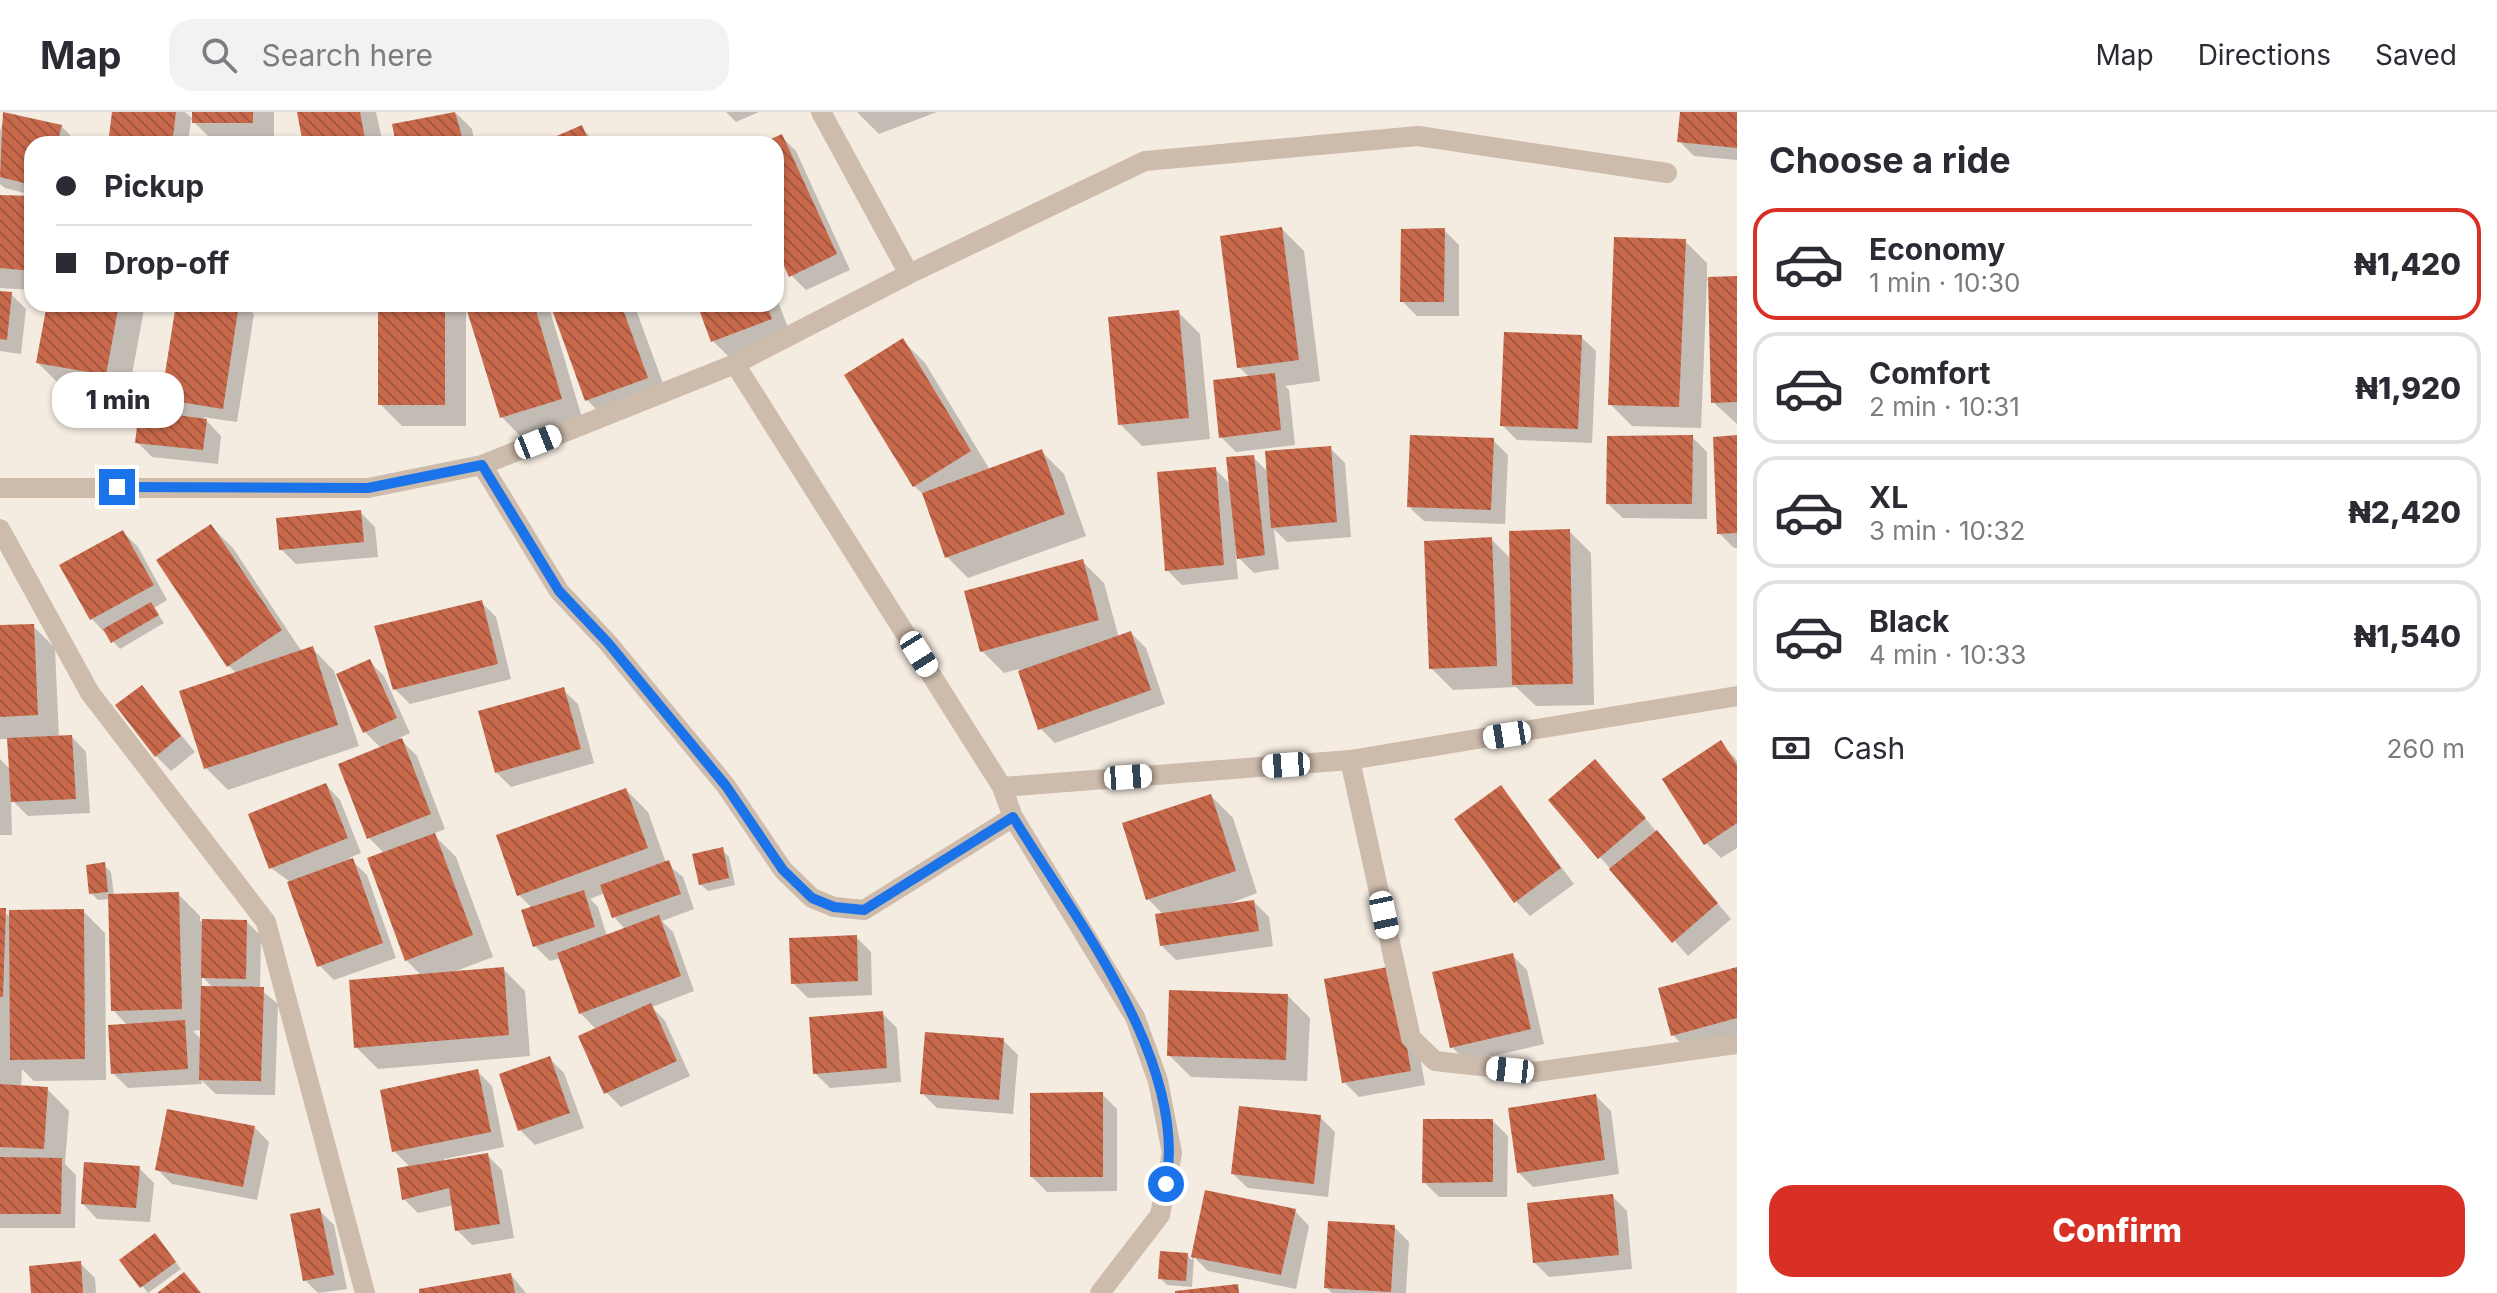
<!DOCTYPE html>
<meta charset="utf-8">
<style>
:root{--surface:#fff;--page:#f2f2f3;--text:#2b2b33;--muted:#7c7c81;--line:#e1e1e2;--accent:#d93025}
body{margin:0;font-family:Inter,sans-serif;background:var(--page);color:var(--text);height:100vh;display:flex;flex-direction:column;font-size:30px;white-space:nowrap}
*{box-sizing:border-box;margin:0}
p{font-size:26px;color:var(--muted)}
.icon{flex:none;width:44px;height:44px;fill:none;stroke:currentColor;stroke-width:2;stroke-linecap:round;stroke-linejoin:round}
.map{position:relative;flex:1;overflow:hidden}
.sheet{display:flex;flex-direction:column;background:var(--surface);width:760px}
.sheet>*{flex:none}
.top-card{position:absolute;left:24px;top:24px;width:760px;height:176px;border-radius:24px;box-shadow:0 2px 6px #0004;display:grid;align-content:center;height:176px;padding:0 32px;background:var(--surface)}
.end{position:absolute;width:36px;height:36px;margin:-18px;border:10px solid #1a73e8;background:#fff;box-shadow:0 0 0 4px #fff}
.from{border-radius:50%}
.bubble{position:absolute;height:56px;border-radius:24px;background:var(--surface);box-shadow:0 2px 6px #0004;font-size:26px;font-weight:800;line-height:56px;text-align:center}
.car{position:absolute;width:24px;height:48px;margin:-24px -12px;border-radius:10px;box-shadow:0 0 6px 2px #0007;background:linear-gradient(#fff 24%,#345 0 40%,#fff 0 76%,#345 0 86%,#fff 0)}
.top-card b{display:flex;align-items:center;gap:28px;height:76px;font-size:30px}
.top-card b+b{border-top:2px solid var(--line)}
.top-card i{width:20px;height:20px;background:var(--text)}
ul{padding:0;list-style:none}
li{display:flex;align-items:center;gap:24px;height:112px;margin:0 16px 12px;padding:0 16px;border:4px solid var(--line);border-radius:24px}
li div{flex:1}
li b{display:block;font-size:30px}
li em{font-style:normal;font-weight:800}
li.active{border-color:var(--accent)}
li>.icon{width:72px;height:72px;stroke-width:1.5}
h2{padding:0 32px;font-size:36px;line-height:96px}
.pay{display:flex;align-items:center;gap:20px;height:88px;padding:0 32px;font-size:30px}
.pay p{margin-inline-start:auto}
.action{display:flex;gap:16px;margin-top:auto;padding:16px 32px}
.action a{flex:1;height:92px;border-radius:24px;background:var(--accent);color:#fff;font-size:32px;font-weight:800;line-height:92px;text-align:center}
header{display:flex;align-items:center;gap:48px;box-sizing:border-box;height:112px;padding:0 40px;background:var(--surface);border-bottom:2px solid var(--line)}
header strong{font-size:38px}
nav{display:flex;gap:44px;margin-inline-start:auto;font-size:28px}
.search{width:560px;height:72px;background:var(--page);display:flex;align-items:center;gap:20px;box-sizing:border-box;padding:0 28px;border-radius:24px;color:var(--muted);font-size:30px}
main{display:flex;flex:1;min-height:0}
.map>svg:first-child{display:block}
.shadow{fill:#0003;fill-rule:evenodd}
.building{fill:url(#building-back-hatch)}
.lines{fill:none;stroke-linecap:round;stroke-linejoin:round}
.minor{stroke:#cdbbac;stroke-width:20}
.route{stroke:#1a73e8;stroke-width:10}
</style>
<header>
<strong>Map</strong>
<div class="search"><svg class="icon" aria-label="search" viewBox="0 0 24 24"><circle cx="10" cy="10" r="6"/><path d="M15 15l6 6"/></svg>Search here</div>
<nav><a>Map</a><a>Directions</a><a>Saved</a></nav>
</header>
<main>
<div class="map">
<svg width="1737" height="1181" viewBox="0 0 1737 1181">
<defs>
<pattern id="building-back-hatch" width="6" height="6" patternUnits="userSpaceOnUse" patternTransform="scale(2)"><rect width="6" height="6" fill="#c8694b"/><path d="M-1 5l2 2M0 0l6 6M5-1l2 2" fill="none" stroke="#a4573f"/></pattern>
</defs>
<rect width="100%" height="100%" fill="#f4ebe1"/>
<path class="shadow" d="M114,0H185L194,8V0H274V32H216L191,7L188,32H110Z
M299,0H376L383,32H305Z
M726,0H759L736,10Z
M857,0H937L879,22Z
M1682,0H1737V48L1694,44L1679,29Z
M5,1L61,14L76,29L32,32V83L5,76L0,72V20Z
M457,2L472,17L475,32H398L394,14Z
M582,16L597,32H543Z
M781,24L796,39L850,158L806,178L791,163L776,131V32H765Z
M0,85L32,86V178L0,176Z
M1282,117L1304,139L1320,269L1285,274L1289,278L1295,333L1236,340L1221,325L1250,266L1239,255Z
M1444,118L1459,133V204H1417L1402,189Z
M1685,129L1707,151V167L1737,166V312L1713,290L1710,168H1707L1701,316L1632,314L1610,292Z
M0,181L11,182L26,197L21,242L0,239Z
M776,184L793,229L735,251L713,229L699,192H776Z
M49,192H145L128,284L60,273L38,251Z
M178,192H244L254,202L237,310L203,305L221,324L218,352L152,345L137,330L182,306L163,287Z
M380,192H548L583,309L523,327L502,305L466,193V314H402L380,292Z
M552,192H634L669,288L609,310L587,288Z
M1178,200L1200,222L1210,327L1142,334L1120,312Z
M1581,225L1596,239L1592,331L1517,328L1502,313Z
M903,229L925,251L990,358L1042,340L1064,362L1086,424L968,466L946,444L925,384L914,374Z
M1692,325L1707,340V407L1623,406L1608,392Z
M1737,325V436H1734L1719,421Z
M1493,328L1508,343L1505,412L1424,409L1409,395Z
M1330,336L1345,351L1351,425L1287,430L1274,417L1279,457L1254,461L1236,443L1238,467L1182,473L1167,458L1215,357L1231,373L1253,345L1268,360Z
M360,400L375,415L378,445L296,452L281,437Z
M211,414L233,436L302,540L313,537L334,559L359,634L228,678L206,656L237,562L228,553Z
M1569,419L1591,441L1594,593L1536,594L1516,575L1453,578L1431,556L1491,427L1511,447Z
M123,420L138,435L167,488L154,496L164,511L120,537L92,507L62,454Z
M1082,449L1104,471L1119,526L1131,521L1146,536L1165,592L1055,631L1040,616L1019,557L1004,561L982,539Z
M481,490L496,505L511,567L410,592L395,577Z
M33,514L55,536L59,626L72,625L86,640L90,701L28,704L11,687L12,723H0V647L11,658L10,627H0V515Z
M369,549L384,564L410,621L399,626L417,644L445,717L433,722L456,745L493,845L456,859L503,857L525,879L530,944L378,957L356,935L422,864L406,848L385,742L369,726L382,637L365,620Z
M142,575L195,640L171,659L156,644Z
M563,578L578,592L594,651L511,675L496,660Z
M1720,631L1737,648V736L1721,746L1706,731Z
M1610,665L1731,807L1688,844L1550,689Z
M326,673L340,688L361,741L349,746L367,763L396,846L334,868L319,853L289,769L271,756Z
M1501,675L1574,772L1530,804L1516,789Z
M626,678L648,700L666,751L683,765L694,797L662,809L673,820L694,879L652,895L665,909L690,964L621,995L606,980L597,918L580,901L560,846L550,849L535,834L524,799L532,796L519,783ZM605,781L614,805L625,817L607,824L598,795L590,787Z
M1211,684L1233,706L1257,781L1223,794L1254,790L1269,805L1273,834L1176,848L1161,833L1164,803L1148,787Z
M722,738L729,745L735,773L708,779L700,772Z
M104,753L111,760L114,784L178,782L200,804V809H246L261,824L260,877L278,892L275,983L216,982L201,968L202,972L128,976L113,961L128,914L113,898L110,787L98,788L91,781ZM202,864L213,876H202ZM202,918L201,927L193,919Z
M0,798L11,805L83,799L105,821L106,968L34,969L22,957L21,975L47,977L69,999L65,1052L76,1063L75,1116H0Z
M856,825L871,840L872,883L808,886L793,871Z
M1512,843L1527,858L1544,932L1467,950L1452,935Z
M1737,857V925L1688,938L1673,923Z
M1407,871L1425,973L1359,985L1344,970Z
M1288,884L1310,906L1307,969L1191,965L1169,943Z
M882,901L897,916L901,970L830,976L815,961Z
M1003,928L1018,943L1013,1002L937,996L922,981Z
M549,946L564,961L584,1016L535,1033L520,1018Z
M477,959L492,974L504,1035L444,1047V1050L487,1043L502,1058L514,1126L472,1133L457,1118L454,1093L418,1101L404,1087L411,1056L394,1039Z
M1102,982L1117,997V1079L1047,1080L1032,1065Z
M1596,984L1611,999L1619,1062L1533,1075L1518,1060Z
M1320,1005L1335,1020L1328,1085L1248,1076L1233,1062Z
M1493,1009L1508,1024L1507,1085H1439L1424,1070Z
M254,1015L269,1030L257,1088L172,1072L157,1057Z
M139,1056L154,1071L150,1110L97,1107L83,1092Z
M1207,1080L1295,1099L1309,1114L1296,1177L1208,1159L1194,1145L1192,1175L1167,1173L1160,1166L1187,1143L1192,1148Z
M1612,1084L1627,1099L1632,1157L1549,1165L1534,1150Z
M319,1098L334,1113L347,1177L318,1181L305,1168Z
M1394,1115L1409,1130L1406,1181H1332L1326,1175Z
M161,1131L181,1157L148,1181L122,1148Z
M80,1151L95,1166L96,1181H33Z
M511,1163L526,1181H421Z"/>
<path class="building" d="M3,0L62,13L57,32H32V73L0,65Z
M112,0H176L172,32H108Z
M192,0H253V11H192Z
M297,0H360L366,32H303Z
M455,0L464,32H396L392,12Z
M1680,0H1737V36L1677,30Z
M582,13L590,32H538Z
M782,22L837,142L789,165L776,136V32H760Z
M0,83L32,84V159L0,156Z
M1282,115L1299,248L1237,256L1220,124Z
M1445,116L1444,190H1400L1401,117Z
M1614,125L1686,127L1679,295L1608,293Z
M1737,164V290L1711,291L1708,165Z
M0,179L12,180L7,228L0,227Z
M47,192H119L106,263L36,251Z
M176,192H239L223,297L161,287Z
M378,192H445V293H378Z
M465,192H534L562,287L500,306Z
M550,192H621L648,266L585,289Z
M697,192H766L772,207L711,230Z
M1179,198L1189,306L1118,313L1108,205Z
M1504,220L1582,223L1578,317L1500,314Z
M903,226L971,339L913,375L844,263Z
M1275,261L1281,318L1219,326L1213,268Z
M139,298L207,307L203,338L135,331Z
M1410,323L1494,326L1491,398L1407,395Z
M1693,323L1692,392H1606L1607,324Z
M1737,323V421L1717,422L1713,325Z
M1331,334L1337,410L1271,416L1265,339Z
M1042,337L1065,402L945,446L922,381Z
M1254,343L1265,443L1237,447L1226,345Z
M1216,355L1224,453L1165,459L1157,360Z
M361,398L364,430L279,438L276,406Z
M211,412L282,518L227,555L156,448Z
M1570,417L1573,572L1512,573L1509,419Z
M123,418L154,473L90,508L59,453Z
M1492,425L1497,554L1429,557L1424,429Z
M1083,447L1099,508L980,540L964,479Z
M482,488L498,552L393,578L374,514Z
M151,490L159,503L111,531L103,517Z
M34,512L38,603L0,605V513Z
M1131,519L1151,578L1038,618L1018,559Z
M313,534L338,613L204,657L179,579Z
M370,547L397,606L363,621L336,562Z
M142,573L181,624L155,645L115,593Z
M564,575L581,637L495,661L478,599Z
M72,623L76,687L11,690L7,626Z
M402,626L431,702L367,727L338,652Z
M1721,628L1737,653V711L1704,733L1662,667Z
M1595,647L1646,706L1598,747L1548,688Z
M326,671L348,726L269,757L248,702Z
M1501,673L1561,756L1514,791L1454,707Z
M626,676L648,736L517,784L496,723Z
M1211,682L1236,759L1146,788L1122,711Z
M1657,718L1718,791L1672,831L1609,757Z
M435,721L473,823L405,849L367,746Z
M723,735L729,766L699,773L692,742Z
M353,746L383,831L317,855L287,770Z
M669,748L681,782L612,806L600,773Z
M105,750L108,780L89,782L86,753Z
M584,778L595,815L533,835L521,798Z
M179,780L182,897L111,899L108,782Z
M1254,788L1259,819L1160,834L1155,802Z
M0,796H6L3,885H0Z
M84,797L85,947L10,948L9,798Z
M659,803L681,864L579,902L557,841Z
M202,807L247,808L246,867L201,866Z
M857,823L858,869L791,872L789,826Z
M1513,841L1531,917L1450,936L1432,860Z
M1393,854L1411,959L1342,971L1324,867Z
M504,855L509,923L354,936L349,868Z
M1737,855V906L1671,924L1658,876Z
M201,874L264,875L261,969L199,968Z
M1169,878L1288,882L1286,948L1167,944Z
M651,891L677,949L604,982L578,924Z
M883,899L887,956L813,962L809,905Z
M185,908L188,957L111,962L108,913Z
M925,920L1004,926L999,988L920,982Z
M550,944L570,1001L518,1019L499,962Z
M478,957L491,1020L392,1040L380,978Z
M0,972L48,975L44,1037L0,1035Z
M1103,980V1065H1030V981Z
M1596,982L1605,1048L1517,1061L1508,996Z
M1239,994L1321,1003L1314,1072L1231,1062Z
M167,997L255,1014L243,1075L155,1058Z
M1423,1007H1493V1070L1422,1071Z
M488,1041L500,1112L455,1119L449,1076L402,1088L397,1056Z
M0,1045L62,1046L61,1102H0Z
M84,1050L140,1054L136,1096L81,1092Z
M1205,1078L1296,1097L1281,1163L1191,1145Z
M1613,1082L1619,1143L1533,1151L1527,1091Z
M320,1096L334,1163L303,1169L290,1102Z
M1328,1109L1395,1113L1391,1180L1324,1176Z
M155,1121L176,1150L140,1176L119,1148Z
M1160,1139L1188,1141L1186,1169L1158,1167Z
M81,1149L83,1181H31L29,1154Z
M184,1160L201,1181H157Z
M511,1161L515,1181H419V1177Z
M1238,1172L1239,1181H1175V1179Z"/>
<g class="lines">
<path class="minor" d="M821,0L909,162
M735,252L1002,675L1013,705L1135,905L1158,969L1172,1041L1160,1103L1100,1181
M482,353L559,479L608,531L726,674L783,758L812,786L834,795L864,798L1013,705
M0,376H368L482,353L735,252L909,162L1145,49L1418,24L1667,61
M0,417L90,581L266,810L365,1181
M1350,648L1411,926L1435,949L1535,960L1737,932
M1002,675L1350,648L1737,584"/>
</g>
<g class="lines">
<path class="route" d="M117,375L368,376L482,353L559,479L608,531L726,674L783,758L812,786L834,795L864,798L1013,705C1074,805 1189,950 1166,1072"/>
</g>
</svg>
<i class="end from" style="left:1166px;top:1072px"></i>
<i class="end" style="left:117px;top:375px"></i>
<div class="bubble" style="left:52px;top:260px;width:132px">1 min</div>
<i class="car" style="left:538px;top:330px;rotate:68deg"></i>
<i class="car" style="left:919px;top:542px;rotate:148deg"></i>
<i class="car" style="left:1507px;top:623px;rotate:261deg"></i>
<i class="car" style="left:1286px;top:653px;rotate:266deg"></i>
<i class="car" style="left:1128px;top:665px;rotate:86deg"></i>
<i class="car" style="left:1384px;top:803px;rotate:168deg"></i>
<i class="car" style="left:1510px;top:958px;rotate:276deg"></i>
<div class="top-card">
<b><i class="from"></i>Pickup</b>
<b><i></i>Drop-off</b>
</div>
</div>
<section class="sheet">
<h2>Choose a ride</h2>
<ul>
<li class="active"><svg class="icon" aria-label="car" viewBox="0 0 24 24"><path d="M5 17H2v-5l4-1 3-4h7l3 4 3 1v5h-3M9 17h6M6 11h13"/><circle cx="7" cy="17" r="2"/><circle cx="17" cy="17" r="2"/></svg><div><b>Economy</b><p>1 min · 10:30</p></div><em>₦1,420</em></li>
<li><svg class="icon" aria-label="car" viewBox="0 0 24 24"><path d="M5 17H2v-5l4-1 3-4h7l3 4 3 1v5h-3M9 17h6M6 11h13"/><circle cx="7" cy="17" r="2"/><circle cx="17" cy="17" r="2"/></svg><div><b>Comfort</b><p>2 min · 10:31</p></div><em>₦1,920</em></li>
<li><svg class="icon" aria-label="car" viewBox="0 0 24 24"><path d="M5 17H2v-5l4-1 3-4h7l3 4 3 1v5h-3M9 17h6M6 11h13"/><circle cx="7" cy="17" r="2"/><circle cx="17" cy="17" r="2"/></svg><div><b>XL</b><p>3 min · 10:32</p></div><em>₦2,420</em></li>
<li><svg class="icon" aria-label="car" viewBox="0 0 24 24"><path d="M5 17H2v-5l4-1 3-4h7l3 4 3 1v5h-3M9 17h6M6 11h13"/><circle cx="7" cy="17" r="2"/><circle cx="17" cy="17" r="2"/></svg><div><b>Black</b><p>4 min · 10:33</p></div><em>₦1,540</em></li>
</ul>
<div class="pay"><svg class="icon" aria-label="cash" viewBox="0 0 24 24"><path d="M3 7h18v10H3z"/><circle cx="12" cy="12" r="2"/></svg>Cash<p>260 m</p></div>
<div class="action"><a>Confirm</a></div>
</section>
</main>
